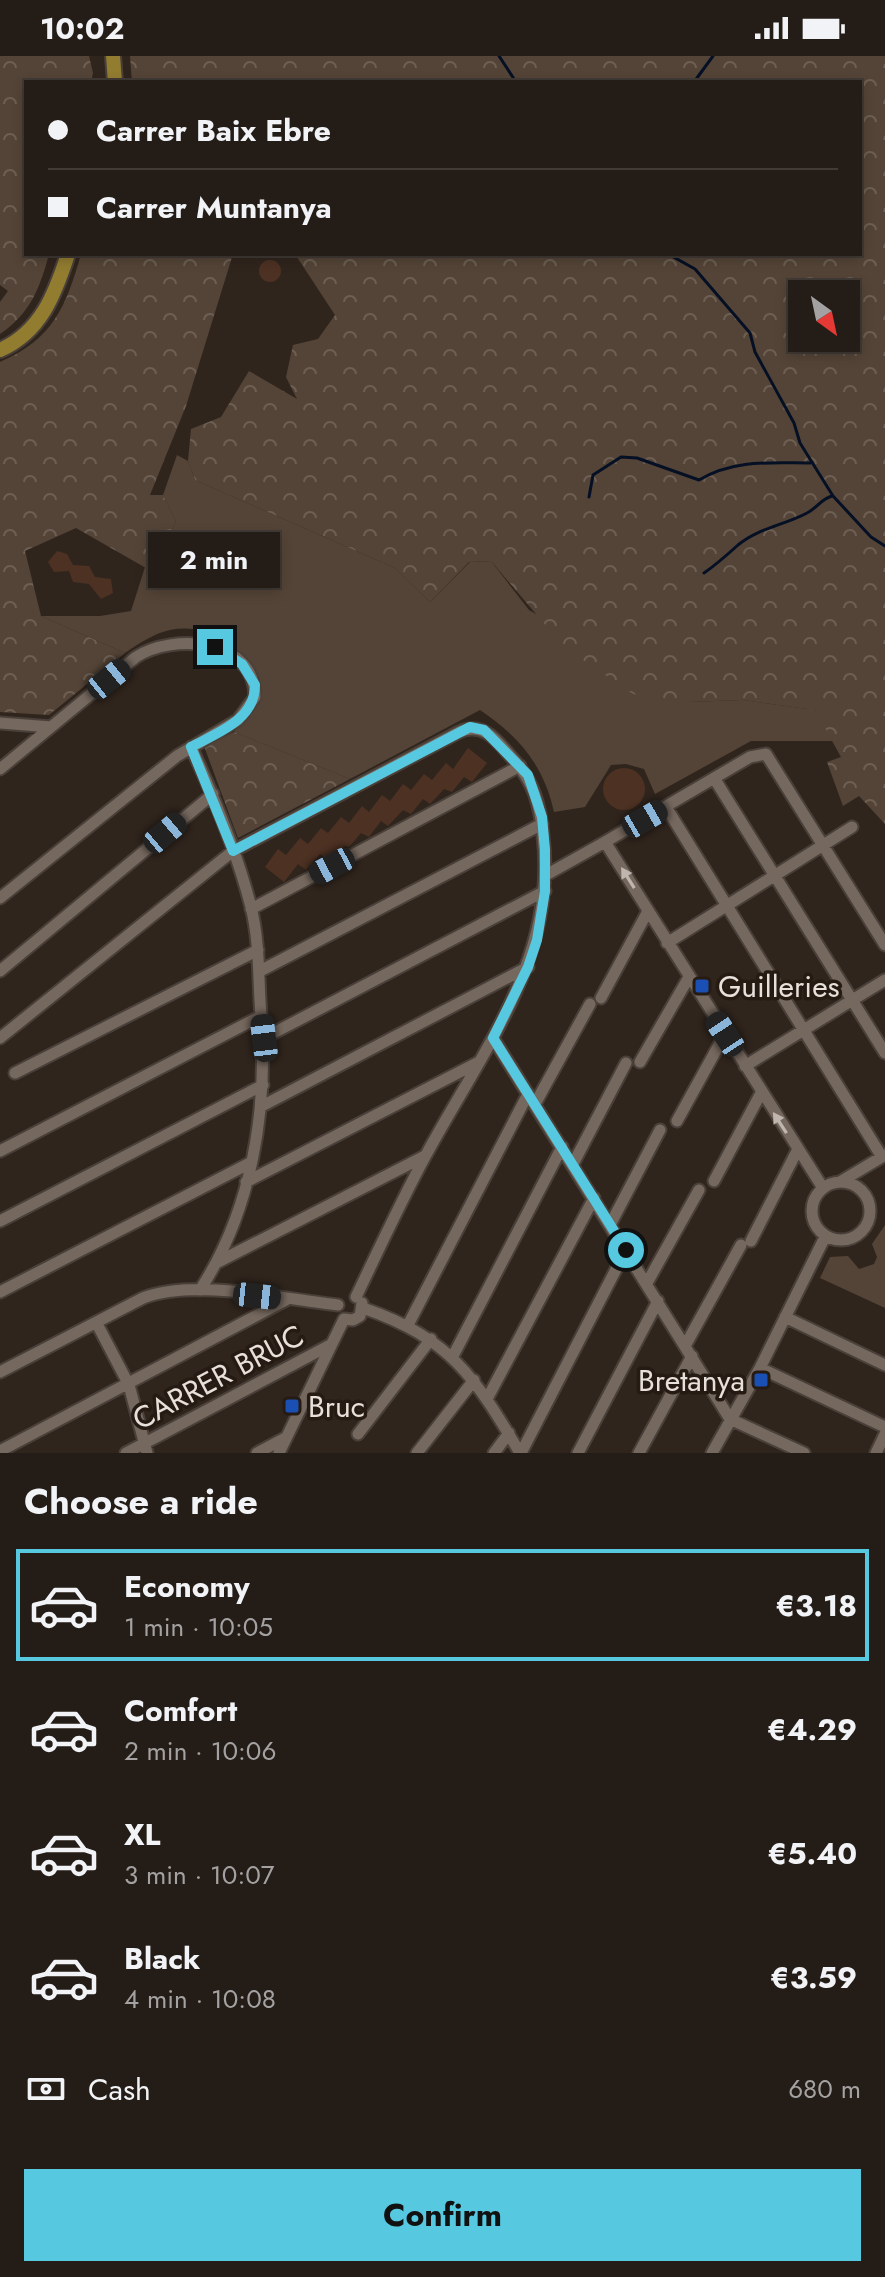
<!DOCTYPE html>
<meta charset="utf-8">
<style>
:root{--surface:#241c16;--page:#302923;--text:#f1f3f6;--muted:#a3a1a1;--line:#413a35;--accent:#56c9e0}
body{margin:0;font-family:Jost,sans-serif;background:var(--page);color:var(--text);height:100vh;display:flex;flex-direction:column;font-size:30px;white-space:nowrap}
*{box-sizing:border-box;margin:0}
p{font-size:26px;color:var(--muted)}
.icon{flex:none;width:44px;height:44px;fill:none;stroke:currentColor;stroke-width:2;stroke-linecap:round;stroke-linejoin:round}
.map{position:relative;height:1397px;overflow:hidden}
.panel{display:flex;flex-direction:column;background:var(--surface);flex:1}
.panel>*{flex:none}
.guide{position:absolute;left:24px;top:24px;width:838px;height:176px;border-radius:0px;box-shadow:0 4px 12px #0003,0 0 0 2px var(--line);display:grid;align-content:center;height:176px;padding:0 24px;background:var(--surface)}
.needle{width:52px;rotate:147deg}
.buttons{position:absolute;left:788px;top:224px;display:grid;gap:16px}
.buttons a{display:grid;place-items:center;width:72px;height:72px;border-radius:0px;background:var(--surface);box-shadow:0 4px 12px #0003,0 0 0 2px var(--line);font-size:40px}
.end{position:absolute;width:36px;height:36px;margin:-18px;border:10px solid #56c9e0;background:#111;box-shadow:0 0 0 4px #111}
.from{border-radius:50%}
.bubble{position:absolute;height:56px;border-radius:0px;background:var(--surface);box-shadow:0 4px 12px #0003,0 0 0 2px var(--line);font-size:26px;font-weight:700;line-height:56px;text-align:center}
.car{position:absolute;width:24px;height:48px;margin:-24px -12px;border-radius:10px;box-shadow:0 0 6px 2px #0007;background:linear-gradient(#222 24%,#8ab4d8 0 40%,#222 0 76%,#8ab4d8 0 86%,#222 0)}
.guide b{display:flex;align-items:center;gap:28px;height:76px;font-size:30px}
.guide b+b{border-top:2px solid var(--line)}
.guide i{width:20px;height:20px;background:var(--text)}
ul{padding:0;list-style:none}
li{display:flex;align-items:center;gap:24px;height:112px;margin:0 16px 12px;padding:0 8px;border:4px solid transparent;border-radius:0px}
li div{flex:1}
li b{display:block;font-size:30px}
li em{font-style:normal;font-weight:700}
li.on{border-color:var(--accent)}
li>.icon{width:72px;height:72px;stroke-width:1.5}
h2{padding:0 24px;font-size:36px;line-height:96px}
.pay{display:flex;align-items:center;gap:20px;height:88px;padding:0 24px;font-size:30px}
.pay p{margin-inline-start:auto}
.action{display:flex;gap:16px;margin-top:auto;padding:16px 24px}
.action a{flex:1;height:92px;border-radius:0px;background:var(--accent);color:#111;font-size:32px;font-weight:700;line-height:92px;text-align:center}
.status{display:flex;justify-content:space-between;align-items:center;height:56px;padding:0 40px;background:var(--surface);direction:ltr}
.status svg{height:22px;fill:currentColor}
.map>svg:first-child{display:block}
.green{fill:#544437}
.forest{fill:url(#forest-crowns);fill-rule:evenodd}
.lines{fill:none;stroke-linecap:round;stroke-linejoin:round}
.stream{stroke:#051025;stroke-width:3}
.building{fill:#4d3123}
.minor-casing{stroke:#4a403a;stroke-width:15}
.major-casing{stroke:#4a403a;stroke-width:18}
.minor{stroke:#75685e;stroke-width:11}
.major{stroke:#917c30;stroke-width:14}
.oneway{fill:#c0b6af}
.route{stroke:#56c9e0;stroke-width:10}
.transit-dot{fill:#1a4fb4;stroke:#261b13;stroke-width:3}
.labels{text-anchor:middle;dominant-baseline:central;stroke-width:7;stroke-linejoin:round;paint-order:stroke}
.poi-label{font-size:30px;fill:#e8e0da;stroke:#261b13;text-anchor:start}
.street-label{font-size:30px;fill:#e8e0da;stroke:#261b13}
</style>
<div class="status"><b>10:02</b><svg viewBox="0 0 49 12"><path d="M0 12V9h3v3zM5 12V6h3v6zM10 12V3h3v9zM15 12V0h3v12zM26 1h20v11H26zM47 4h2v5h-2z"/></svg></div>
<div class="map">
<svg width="885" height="1397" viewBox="0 0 885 1397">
<defs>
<pattern id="forest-crowns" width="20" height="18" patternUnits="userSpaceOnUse" patternTransform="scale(2)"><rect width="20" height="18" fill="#544437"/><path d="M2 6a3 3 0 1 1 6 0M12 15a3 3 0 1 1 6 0" fill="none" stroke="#6d5f53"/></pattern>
</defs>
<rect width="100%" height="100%" fill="#30251d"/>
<path class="green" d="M177,399L188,405L195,424L395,512L430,546L470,506L491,505L529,554L687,646L743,644L815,654L835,685H751L655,738L644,713L626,708L611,709L585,751L554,756C544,710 519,680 480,654L350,723L234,676L260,642C256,600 215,565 170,574C155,577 138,588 125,597L41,560H100L131,555L145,511L153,516L176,465L163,439Z
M885,1169V1252L820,1222L830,1201L848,1200L859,1213L874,1208L877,1201L872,1188Z"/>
<path class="forest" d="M0,0H89L93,17L91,26H26V198H49C40,232 30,258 0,278V246L8,235L0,229Z
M130,0H885V768L859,740L843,750L827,706L841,701L815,654L743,644L687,646L633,638L564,591L491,505L469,506L430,546L395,512L195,424L188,405L191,373L221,361L249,315L297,343L286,321L293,289L318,283L335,259L295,198H860V26H132ZM802,238H846V282H802Z
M81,198H233L186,350L150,439H163L176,465L153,516L76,472L25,495L41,560L125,597L49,659L0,656V306C53,283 66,251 81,198Z
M234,676L350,723L238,782L204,690Z"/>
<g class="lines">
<path class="stream" d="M499,0L516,26
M694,26L713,0
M668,198L695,213L750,277L755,296L794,367L800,387L833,440L871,481L885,490
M589,441L593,419L621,401L637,402L699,424C734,403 771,407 810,407
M704,517C717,508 727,499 738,489C758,472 785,469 807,457C817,452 821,443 832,440"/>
</g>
<path class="building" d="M259 215a11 11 0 1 1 22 0a11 11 0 1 1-22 0Z
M57,495L67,498L73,509L89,510L95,521L111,523L113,537L101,543L89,528L73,526L69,515L54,516L48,506Z
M468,692L487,707L472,726L464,721L452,736L444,733L430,748L423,743L411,758L403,754L388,770L381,765L369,781L361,777L349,791L344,790L339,797L335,794L327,803L320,798L306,814L298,808L284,826L265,811L278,793L286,799L300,782L308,788L321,772L328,777L341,761L349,767L362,750L369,756L382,739L390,745L403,728L411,734L424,718L432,724L446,707L453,713Z
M603 733a21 21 0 1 1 42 0a21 21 0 1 1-42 0Z"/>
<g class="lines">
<g class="minor-casing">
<path id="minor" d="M0,667L51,671
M191,691C215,743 237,796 251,851C260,887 258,924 261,960C268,1054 252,1154 200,1234
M0,713L136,601C173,577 255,582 255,641L238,664L177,700L0,842
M714,722L885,997
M666,751L882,1101
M605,786L750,701L766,698L885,889
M546,819L605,786L823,1132
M251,853L520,710
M667,887L852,771
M0,915L213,738
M260,915L542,768
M601,942L648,855
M0,982L233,795L459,676C484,665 497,685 513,703C534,726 540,749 543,780C558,901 481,997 426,1099C401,1145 379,1193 356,1241
M264,982L545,835
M493,982L730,1363L804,1397
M640,1006L689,921
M745,1010L885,924
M15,1017L258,894
M535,1048L590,948
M262,1050L528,911
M677,1065L725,978
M0,1095L261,960
M573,1108L626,1007
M714,1125L761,1037
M246,1126L479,1006
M840,1126L885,1099
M812 1155a29 29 0 1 1 58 0a29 29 0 1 1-58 0Z
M0,1165L263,1029
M610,1169L660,1074
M751,1185L798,1093
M218,1206L425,1100
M647,1227L699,1134
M0,1236L250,1107
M363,1252C450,1282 475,1321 520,1397
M785,1261L885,1309
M344,1263L353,1264L360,1260L362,1247
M96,1266L129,1329L147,1397
M408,1269L528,1038
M685,1290L741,1189
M453,1300L562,1091
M760,1312L885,1371
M0,1316L143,1242C195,1222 282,1243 338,1249
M487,1343L594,1142
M358,1378L431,1283
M0,1395L286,1244
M126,1397L332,1288
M257,1397L285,1382
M279,1397L344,1263
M417,1397L474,1324
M494,1397L509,1377
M521,1397L626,1194
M578,1397L658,1245
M639,1397L692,1300
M712,1397L760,1312L825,1181
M876,1397L885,1378"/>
</g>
<g class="major-casing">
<path id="major" d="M113,0L115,26
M0,294C41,276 55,238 68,198"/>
</g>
<use href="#minor" class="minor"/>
<use href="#major" class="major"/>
</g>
<defs><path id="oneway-solid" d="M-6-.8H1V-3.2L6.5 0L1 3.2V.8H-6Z" transform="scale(2)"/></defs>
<g class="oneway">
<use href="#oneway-solid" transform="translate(628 822) rotate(-122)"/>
<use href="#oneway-solid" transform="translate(780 1067) rotate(-123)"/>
</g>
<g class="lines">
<path class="route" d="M215,591L242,608L255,629C255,664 217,677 191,691L233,795L470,671L484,674L528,719L542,761L545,794V835L537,884L528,911L493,982L626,1194"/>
</g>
<g class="transit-dot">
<rect x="694" y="922" width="16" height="16" rx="4"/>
<rect x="753" y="1316" width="16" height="16" rx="4"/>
<rect x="284" y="1342" width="16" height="16" rx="4"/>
</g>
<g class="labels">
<g class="poi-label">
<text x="718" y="930">Guilleries</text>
<text x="745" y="1324" text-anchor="end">Bretanya</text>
<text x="308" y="1350">Bruc</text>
</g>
<g class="street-label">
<text transform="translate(218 1321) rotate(-28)">CARRER BRUC</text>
</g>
</g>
</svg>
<div class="buttons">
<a><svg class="needle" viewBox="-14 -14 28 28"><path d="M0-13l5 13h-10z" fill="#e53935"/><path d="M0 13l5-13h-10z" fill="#a3a1a1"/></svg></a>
</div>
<i class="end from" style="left:626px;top:1194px"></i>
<i class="end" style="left:215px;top:591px"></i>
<div class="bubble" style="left:148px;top:476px;width:132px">2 min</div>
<i class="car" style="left:109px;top:623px;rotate:51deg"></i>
<i class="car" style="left:645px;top:763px;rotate:60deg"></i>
<i class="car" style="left:165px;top:777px;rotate:50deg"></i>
<i class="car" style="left:332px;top:810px;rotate:242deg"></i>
<i class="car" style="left:725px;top:978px;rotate:327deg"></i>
<i class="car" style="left:264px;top:982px;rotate:353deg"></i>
<i class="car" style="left:257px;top:1240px;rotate:96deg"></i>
<div class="guide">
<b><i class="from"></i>Carrer Baix Ebre</b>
<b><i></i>Carrer Muntanya</b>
</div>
</div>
<section class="panel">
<h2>Choose a ride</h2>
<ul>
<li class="on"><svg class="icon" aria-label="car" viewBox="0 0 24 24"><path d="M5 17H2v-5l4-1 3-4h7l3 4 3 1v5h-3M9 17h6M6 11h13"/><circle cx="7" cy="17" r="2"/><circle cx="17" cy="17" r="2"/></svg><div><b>Economy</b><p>1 min · 10:05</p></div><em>€3.18</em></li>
<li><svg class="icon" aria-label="car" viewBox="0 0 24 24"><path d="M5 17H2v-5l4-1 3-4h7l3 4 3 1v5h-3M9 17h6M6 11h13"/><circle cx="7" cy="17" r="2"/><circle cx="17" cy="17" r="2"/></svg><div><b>Comfort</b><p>2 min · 10:06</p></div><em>€4.29</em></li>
<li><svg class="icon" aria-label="car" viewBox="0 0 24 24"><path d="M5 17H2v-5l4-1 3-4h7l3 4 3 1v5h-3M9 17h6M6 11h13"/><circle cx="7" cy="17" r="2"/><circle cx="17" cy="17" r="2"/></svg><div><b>XL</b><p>3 min · 10:07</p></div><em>€5.40</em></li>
<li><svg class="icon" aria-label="car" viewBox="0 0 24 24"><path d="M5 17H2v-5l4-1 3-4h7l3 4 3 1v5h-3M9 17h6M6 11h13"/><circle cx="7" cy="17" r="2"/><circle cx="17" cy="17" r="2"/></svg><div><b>Black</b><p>4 min · 10:08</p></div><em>€3.59</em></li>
</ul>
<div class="pay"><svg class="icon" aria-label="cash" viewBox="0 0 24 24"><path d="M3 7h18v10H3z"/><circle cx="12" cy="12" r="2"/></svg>Cash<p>680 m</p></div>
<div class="action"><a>Confirm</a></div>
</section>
